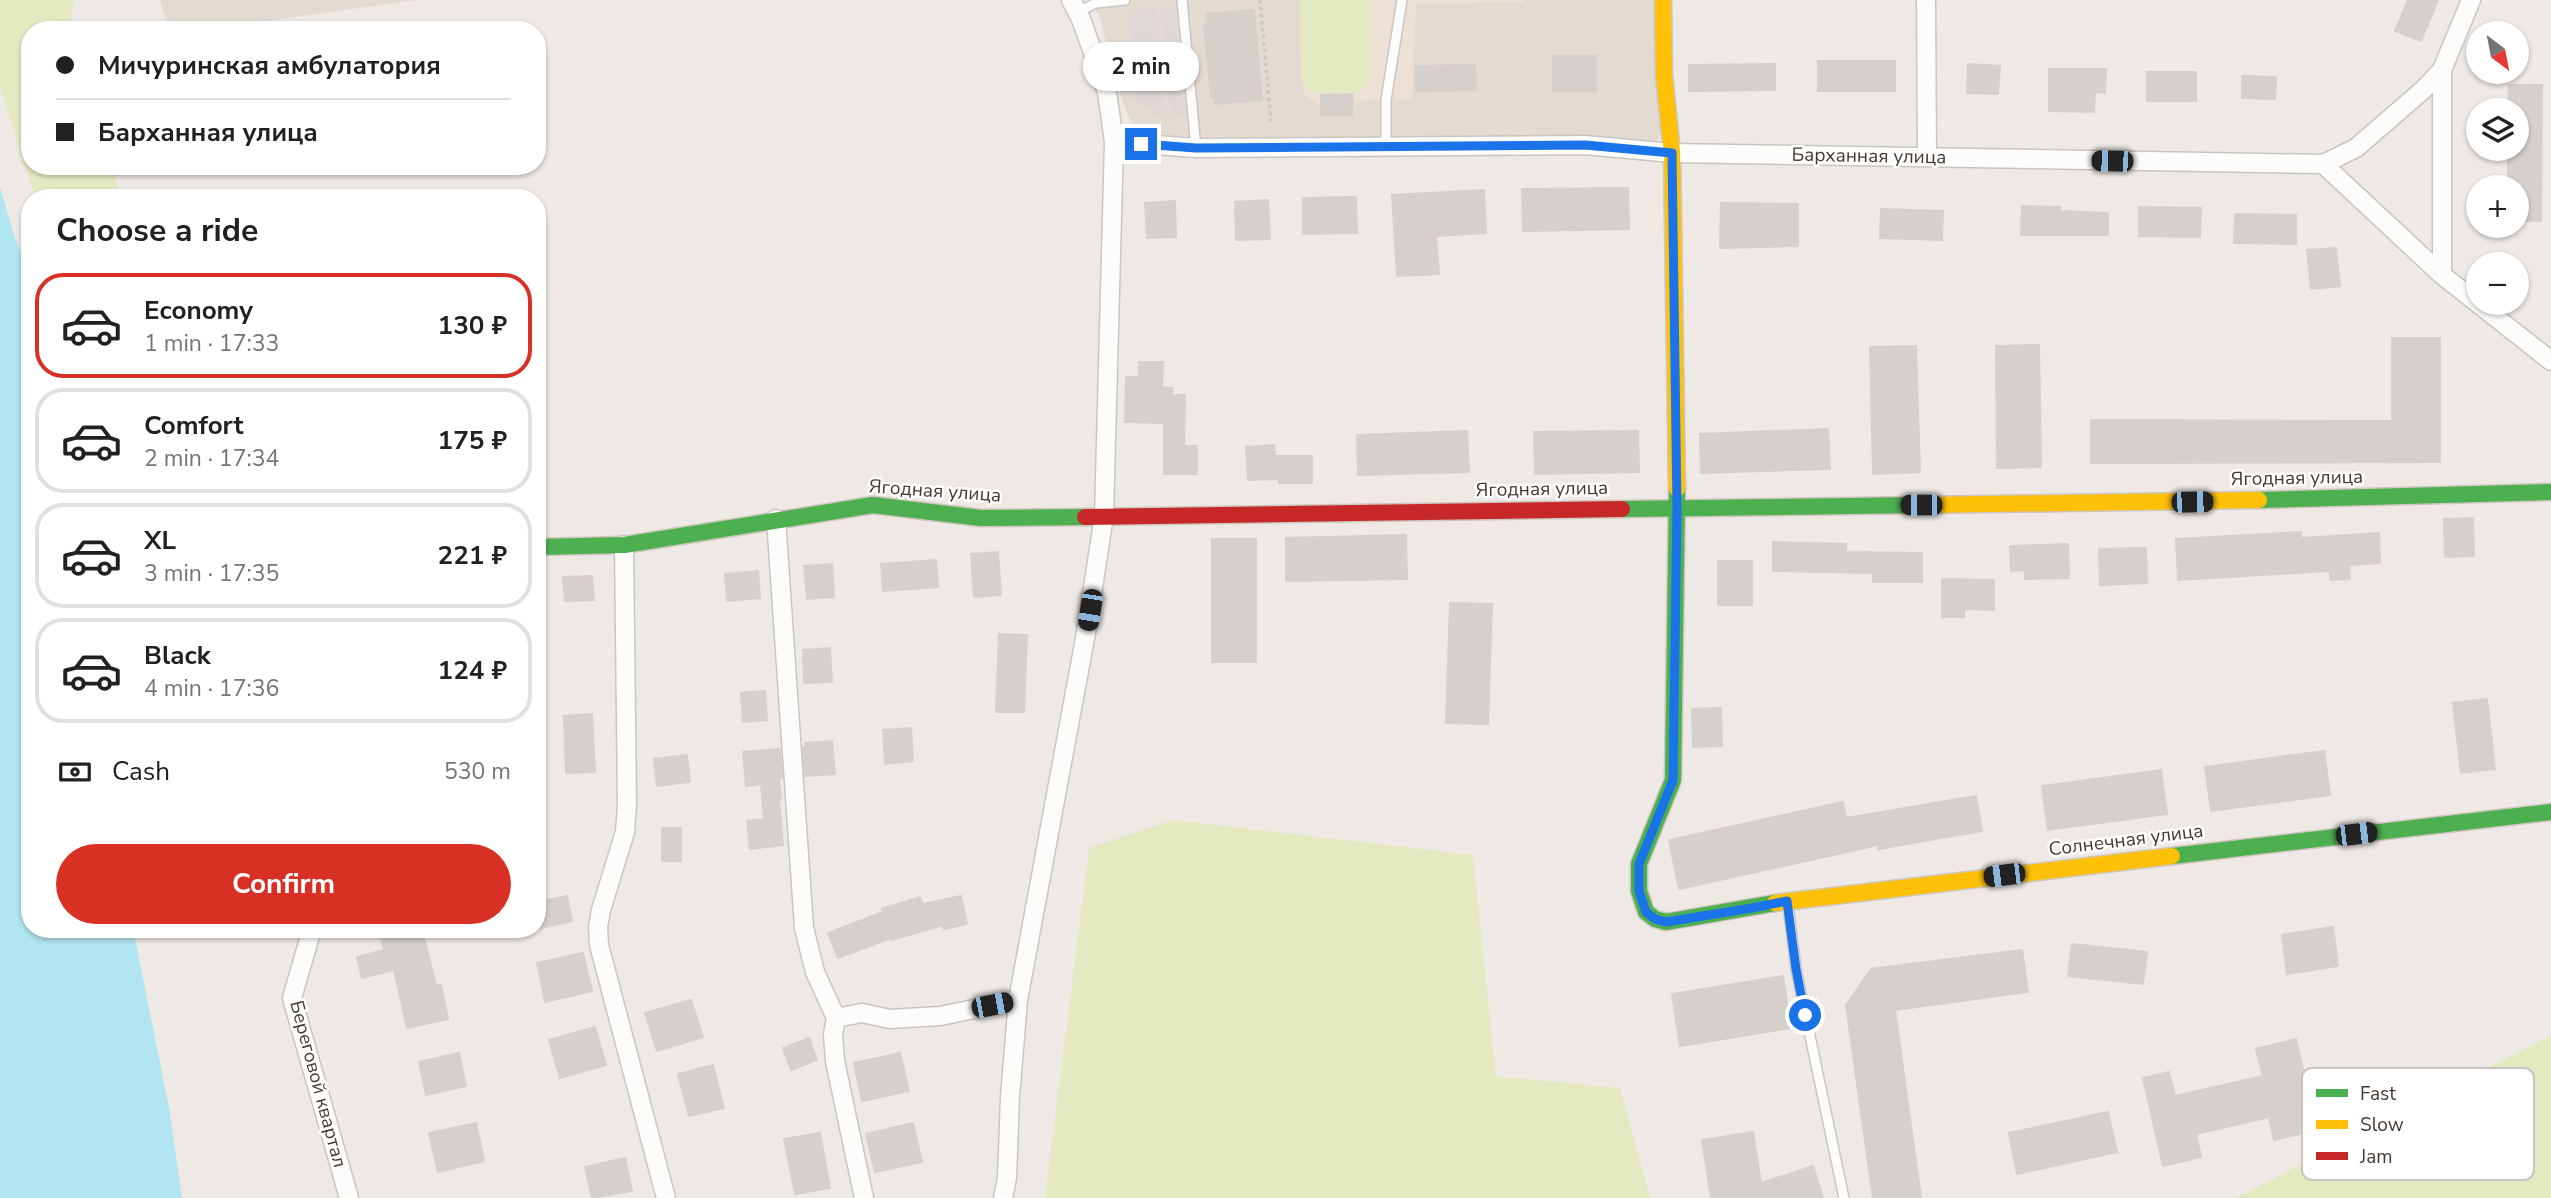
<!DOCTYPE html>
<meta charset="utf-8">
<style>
:root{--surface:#fff;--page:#f6f6f6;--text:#202124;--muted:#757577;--line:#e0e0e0;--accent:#d93025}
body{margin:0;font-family:"Nunito Sans",sans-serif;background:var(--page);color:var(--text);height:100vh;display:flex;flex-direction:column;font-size:26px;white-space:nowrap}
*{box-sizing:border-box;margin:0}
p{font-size:23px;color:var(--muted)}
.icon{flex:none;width:38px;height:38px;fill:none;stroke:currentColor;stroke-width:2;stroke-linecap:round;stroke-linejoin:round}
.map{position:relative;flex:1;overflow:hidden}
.drawer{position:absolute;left:21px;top:189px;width:525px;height:749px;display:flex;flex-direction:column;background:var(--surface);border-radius:28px;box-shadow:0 2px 5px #0004}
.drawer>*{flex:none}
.hud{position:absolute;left:21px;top:21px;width:525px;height:154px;border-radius:28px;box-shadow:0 2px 5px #0004;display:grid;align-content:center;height:154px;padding:0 35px;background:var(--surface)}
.needle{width:46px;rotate:148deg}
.controls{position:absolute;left:2466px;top:21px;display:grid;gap:14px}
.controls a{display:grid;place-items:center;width:63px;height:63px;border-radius:50%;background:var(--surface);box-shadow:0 2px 5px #0004;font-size:35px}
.end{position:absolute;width:32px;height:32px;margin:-16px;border:9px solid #1a73e8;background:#fff;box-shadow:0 0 0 4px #fff}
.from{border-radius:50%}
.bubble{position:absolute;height:49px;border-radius:24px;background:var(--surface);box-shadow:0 2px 5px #0004;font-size:23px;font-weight:700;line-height:49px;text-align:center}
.car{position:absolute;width:21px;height:42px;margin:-21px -10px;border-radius:9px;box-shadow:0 0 5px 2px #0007;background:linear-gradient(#222 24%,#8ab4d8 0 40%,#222 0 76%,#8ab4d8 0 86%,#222 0)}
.hud b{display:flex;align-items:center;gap:24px;height:66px;font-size:26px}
.hud b+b{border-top:2px solid var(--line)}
.hud i{width:18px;height:18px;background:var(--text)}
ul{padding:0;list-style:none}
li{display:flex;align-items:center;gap:21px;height:105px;margin:0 14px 10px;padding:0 21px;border:4px solid var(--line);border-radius:28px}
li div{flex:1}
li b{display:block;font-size:26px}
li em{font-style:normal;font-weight:700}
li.current{border-color:var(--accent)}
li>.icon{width:63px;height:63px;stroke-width:1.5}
h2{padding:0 35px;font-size:32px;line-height:84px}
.pay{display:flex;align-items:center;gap:18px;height:77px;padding:0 35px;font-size:26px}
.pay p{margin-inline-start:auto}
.button{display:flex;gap:14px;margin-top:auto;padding:14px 35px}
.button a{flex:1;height:80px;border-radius:42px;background:var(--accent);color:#fff;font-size:28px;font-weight:700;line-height:80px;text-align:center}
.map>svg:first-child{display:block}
.residential{fill:#e3dad1}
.education{fill:#ede1d6}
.green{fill:#e3eac2}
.parking{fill:#ddd8d5}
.water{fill:#b0e5f1}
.building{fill:#d6d0cc;stroke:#d6d0cb;stroke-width:2}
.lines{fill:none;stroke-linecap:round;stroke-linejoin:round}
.lane-casing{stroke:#cac5c1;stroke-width:12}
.street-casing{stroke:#cac5c1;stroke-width:21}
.fast-casing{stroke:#cfc6bd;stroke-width:19}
.slow-casing{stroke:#cfc6bd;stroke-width:19}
.jam-casing{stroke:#cfc6bd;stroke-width:19}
.path{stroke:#cdc9c5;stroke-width:3.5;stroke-dasharray:3.5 3.5;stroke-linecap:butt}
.lane{stroke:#fcfcfb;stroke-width:9}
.street{stroke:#fcfcfb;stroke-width:18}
.fast{stroke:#4caf50;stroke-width:16}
.slow{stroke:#ffc107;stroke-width:16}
.jam{stroke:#c62828;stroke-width:16}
.route{stroke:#1a73e8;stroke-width:9}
.labels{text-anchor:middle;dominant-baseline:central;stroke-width:5;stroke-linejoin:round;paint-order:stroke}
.street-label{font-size:19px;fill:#443931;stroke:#fff}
.key{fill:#fff;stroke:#c7c4c1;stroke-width:2}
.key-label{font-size:19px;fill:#443931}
</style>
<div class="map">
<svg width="2551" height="1198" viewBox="0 0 2551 1198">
<rect width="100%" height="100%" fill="#eee9e5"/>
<path class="residential" d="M160,0H416L202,30H169Z
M1092,0H1661L1662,131L1658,140L1646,144L1164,136L1140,131L1129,118L1122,99L1100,18Z"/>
<path class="education" d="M1300,0H1525V2L1416,4L1412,99L1352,101L1351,94L1321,95V105L1304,95L1305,87L1301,78Z"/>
<path class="green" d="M0,0H74L71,15L73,30H30V166H114L120,198H35L0,86Z
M1300,0H1369L1370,77L1367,85L1361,91L1310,92L1304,86L1301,78Z
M1173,820L1473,855L1496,1076L1620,1088L1650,1198H1045L1089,848Z
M2551,1035V1198H2231L2244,1194Z"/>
<path class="parking" d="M1174,6L1184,116L1171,117L1160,7Z
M1157,7L1167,117L1162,118L1136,102L1128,10Z"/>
<path class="water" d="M0,187L13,232L30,276V929H133L169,1108L182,1198H0Z"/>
<path class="building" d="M2408,0H2438L2421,41L2395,31Z
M1254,10L1262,100L1215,104V97H1211L1204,25L1208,24L1207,14Z
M1553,56H1596V91H1553Z
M1818,61H1895V91H1818Z
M1775,64V90L1689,91V65Z
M1968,64L2000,66L1998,94L1967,93Z
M1475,65L1476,90L1416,91V66Z
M2049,69H2106L2105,93L2095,92L2094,112L2049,111Z
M2147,72H2196V101H2147Z
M2242,76L2276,77L2275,99L2242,98Z
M2509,85H2542L2541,221H2516V187H2508V149H2516V110H2508Z
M1352,94V115H1321V95Z
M1628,188L1629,229L1523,231L1522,189Z
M1484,190L1486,233L1436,236L1439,274L1397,276L1392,195Z
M1356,197L1357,233L1303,234V198Z
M1268,200L1270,239L1236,240L1235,202Z
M1175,201L1176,237L1147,238L1145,203Z
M1721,203L1798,204V246L1720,248Z
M2022,206L2060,207V211L2108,213V235H2021Z
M2139,207L2201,208L2200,237L2139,236Z
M1881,209L1943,211L1942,240L1880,238Z
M2235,214L2296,215V244L2234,243Z
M2336,248L2340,286L2311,289L2307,250Z
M2392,338H2440V462L2091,463V420L2392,421Z
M2039,345L2041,467L1997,468L1996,346Z
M1916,346L1920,472L1873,474L1870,347Z
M1139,362H1163L1162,387L1172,388V395H1185L1184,446H1197V474H1164V423L1125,422L1126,377H1139Z
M1828,429L1830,469L1701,473L1700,434Z
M1467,431L1469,472L1358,475L1357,435Z
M1638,431L1639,472L1535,474L1534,432Z
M1274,445L1275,456H1312V483H1279V479L1248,480L1246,447Z
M2473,518L2474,556L2445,557L2444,519Z
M2301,532V538L2379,533L2380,563L2349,565L2350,579L2330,580V571L2178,580L2176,539Z
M1406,535L1407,579L1286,581V538Z
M1212,539H1256V662H1212Z
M1773,542L1846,544V552L1922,553V582H1873V573L1773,571Z
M2068,544L2069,578L2025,579V570L2011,571L2010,546Z
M2146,548L2147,583L2100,585L2099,549Z
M998,552L1001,595L974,597L971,554Z
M936,560L938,587L883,591L881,564Z
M1718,561H1752V605H1718Z
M832,564L834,597L807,599L804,566Z
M758,571L760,598L727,601L725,574Z
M592,576L594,600L565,601L563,577Z
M1942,579L1994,580V610L1964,609V617H1942Z
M1450,603L1492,604L1488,724L1446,723Z
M999,634L1027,635L1024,712H996Z
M830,648L832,682L804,683L803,650Z
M765,691L767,720L743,722L741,693Z
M2487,699L2495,769L2461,773L2453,703Z
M1721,708L1722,746L1693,747L1692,709Z
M592,714L595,772L566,773L564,716Z
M911,728L913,761L885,764L883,730Z
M832,741L835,774L805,776L803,747H805V743Z
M780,749L782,778H779L781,800H779L783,845L750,849L747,821L764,819L761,784L746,786L743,752Z
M2324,751L2330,795L2211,811L2205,767Z
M687,755L690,782L657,786L654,759Z
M2161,770L2167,814L2048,830L2042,786Z
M1976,796L1982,831L1878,849V845L1679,889L1669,840L1843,802L1846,818Z
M662,828H681V861H662Z
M567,896L572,921L541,928L537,902Z
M961,896L967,924L944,929L943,925L892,940L891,938L838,958L828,933L883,912L882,909L920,897L923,904Z
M2333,927L2338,966L2287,974L2282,935Z
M379,929H422L436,986L441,985L448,1019L407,1028L394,970L362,978L357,957L384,950Z
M2072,944L2147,952L2143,984L2068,976Z
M2022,950L2028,992L1895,1010L1921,1198H1873L1846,1005L1871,969Z
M583,953L592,991L545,1002L537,963Z
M1783,976L1791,1028L1680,1046L1672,994Z
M691,1000L703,1037L657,1051L645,1013Z
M595,1027L606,1065L560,1078L549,1040Z
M809,1038L817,1060L791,1070L783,1048Z
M2296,1039L2317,1130L2274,1140L2269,1117L2196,1134L2201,1157L2163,1166L2143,1078L2169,1072L2175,1096L2263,1076L2256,1049Z
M459,1053L466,1086L426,1095L419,1062Z
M900,1053L909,1091L862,1101L854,1063Z
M713,1065L724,1108L689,1116L678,1074Z
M2108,1112L2117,1152L2017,1174L2009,1133Z
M476,1123L484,1161L438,1172L429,1133Z
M913,1123L922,1162L875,1172L866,1134Z
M1753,1132L1761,1183L1813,1166L1823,1198H1711L1702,1140Z
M820,1133L830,1188L795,1194L784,1139Z
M625,1158L632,1191L592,1198L585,1167Z"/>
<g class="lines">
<g class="lane-casing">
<path id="lane" d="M1182,0L1196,148
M1077,12L1096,3L1125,0
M1386,147V100L1402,0
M1788,904L1796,969L1844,1198"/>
</g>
<g class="street-casing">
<path id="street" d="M1926,0L1927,157
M2442,70V275
M1114,142L1196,148L1585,145L1672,153L2323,164L2442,275L2551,361
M2323,164L2356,148L2424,89L2442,70L2471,0
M776,519L804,928L815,972L836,1018L862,1013L890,1019L940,1016L1018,1000
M624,545L627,805L625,832L601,910L598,927L599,945L666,1198
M312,929L292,998L349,1198
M836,1018L833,1034L835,1061L864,1198
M1003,1198L1007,1178L1010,1097L1018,1000L1086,633L1104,516L1114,142L1107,92L1081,19L1071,0"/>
</g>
<g class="fast-casing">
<path id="fast" d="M1677,489L1673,780L1639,864V891L1646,912L1655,919L1666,922L1775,903
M2259,500L2551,492
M1622,509L1923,505
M537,547L624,545L873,505L981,518L1085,517
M2172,856L2551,812"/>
</g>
<g class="slow-casing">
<path id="slow" d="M1663,0L1664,75L1672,153L1677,489
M1923,505L2259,500
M1775,903L2172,856"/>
</g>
<g class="jam-casing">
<path id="jam" d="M1085,517L1622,509"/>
</g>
<path class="path" d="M1260,0L1271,123"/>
<use href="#lane" class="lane"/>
<use href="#street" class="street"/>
<use href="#fast" class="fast"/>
<use href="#slow" class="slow"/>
<use href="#jam" class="jam"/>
</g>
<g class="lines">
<path class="route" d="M1141,144L1196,148L1585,145L1672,153L1677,508L1673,780L1639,864V891L1646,912L1655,919L1666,922L1752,908L1787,901L1796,969L1805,1015"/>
</g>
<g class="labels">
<g class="street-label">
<text transform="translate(1869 156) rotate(1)">Барханная улица</text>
<text transform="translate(2297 478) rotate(-1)">Ягодная улица</text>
<text transform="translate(1542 489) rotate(-1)">Ягодная улица</text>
<text transform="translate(935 491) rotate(4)">Ягодная улица</text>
<text transform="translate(2126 840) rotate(-7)">Солнечная улица</text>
<text transform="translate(318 1084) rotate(75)">Береговой квартал</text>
</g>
</g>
<rect x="2302" y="1068" width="232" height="112" rx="10" class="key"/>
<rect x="2316" y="1089" width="32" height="8" fill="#4caf50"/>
<rect x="2316" y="1120" width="32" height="9" fill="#ffc107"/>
<rect x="2316" y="1152" width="32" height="8" fill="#c62828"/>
<g class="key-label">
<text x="2360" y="1100">Fast</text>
<text x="2360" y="1131">Slow</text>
<text x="2360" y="1163">Jam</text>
</g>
</svg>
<div class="controls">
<a><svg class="needle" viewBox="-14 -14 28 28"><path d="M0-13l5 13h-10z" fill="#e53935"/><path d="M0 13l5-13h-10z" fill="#757577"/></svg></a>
<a><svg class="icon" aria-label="layers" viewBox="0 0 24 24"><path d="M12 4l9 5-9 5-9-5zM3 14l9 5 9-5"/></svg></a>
<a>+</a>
<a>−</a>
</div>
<i class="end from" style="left:1805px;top:1015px"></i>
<i class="end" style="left:1141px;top:144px"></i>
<div class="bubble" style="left:1083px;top:42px;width:116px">2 min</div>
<i class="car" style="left:2112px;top:161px;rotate:271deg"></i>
<i class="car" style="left:2192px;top:502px;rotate:89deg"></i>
<i class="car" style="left:1921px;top:505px;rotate:270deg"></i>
<i class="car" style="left:1090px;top:610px;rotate:189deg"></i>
<i class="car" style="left:2356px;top:834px;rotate:83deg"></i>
<i class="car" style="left:2004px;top:875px;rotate:263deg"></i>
<i class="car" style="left:992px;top:1005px;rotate:79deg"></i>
<div class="hud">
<b><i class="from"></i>Мичуринская амбулатория</b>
<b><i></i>Барханная улица</b>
</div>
<section class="drawer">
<h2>Choose a ride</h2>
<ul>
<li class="current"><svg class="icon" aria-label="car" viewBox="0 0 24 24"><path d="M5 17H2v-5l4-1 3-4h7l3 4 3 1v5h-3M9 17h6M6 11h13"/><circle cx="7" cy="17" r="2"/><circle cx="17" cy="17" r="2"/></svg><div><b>Economy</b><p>1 min · 17:33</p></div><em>130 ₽</em></li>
<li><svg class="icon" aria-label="car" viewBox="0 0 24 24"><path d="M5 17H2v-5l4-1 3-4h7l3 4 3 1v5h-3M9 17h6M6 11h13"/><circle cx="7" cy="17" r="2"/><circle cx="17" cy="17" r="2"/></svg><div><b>Comfort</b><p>2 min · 17:34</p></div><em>175 ₽</em></li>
<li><svg class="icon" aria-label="car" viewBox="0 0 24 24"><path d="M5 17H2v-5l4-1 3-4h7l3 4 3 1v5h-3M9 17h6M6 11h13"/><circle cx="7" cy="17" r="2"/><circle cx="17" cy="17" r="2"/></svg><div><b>XL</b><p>3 min · 17:35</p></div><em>221 ₽</em></li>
<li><svg class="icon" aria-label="car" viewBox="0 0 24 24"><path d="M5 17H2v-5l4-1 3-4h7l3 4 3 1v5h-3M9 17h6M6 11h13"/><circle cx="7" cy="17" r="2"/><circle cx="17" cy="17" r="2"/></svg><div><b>Black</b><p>4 min · 17:36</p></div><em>124 ₽</em></li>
</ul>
<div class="pay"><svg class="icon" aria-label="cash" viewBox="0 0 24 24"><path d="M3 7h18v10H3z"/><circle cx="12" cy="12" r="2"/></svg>Cash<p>530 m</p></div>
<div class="button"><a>Confirm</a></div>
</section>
</div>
